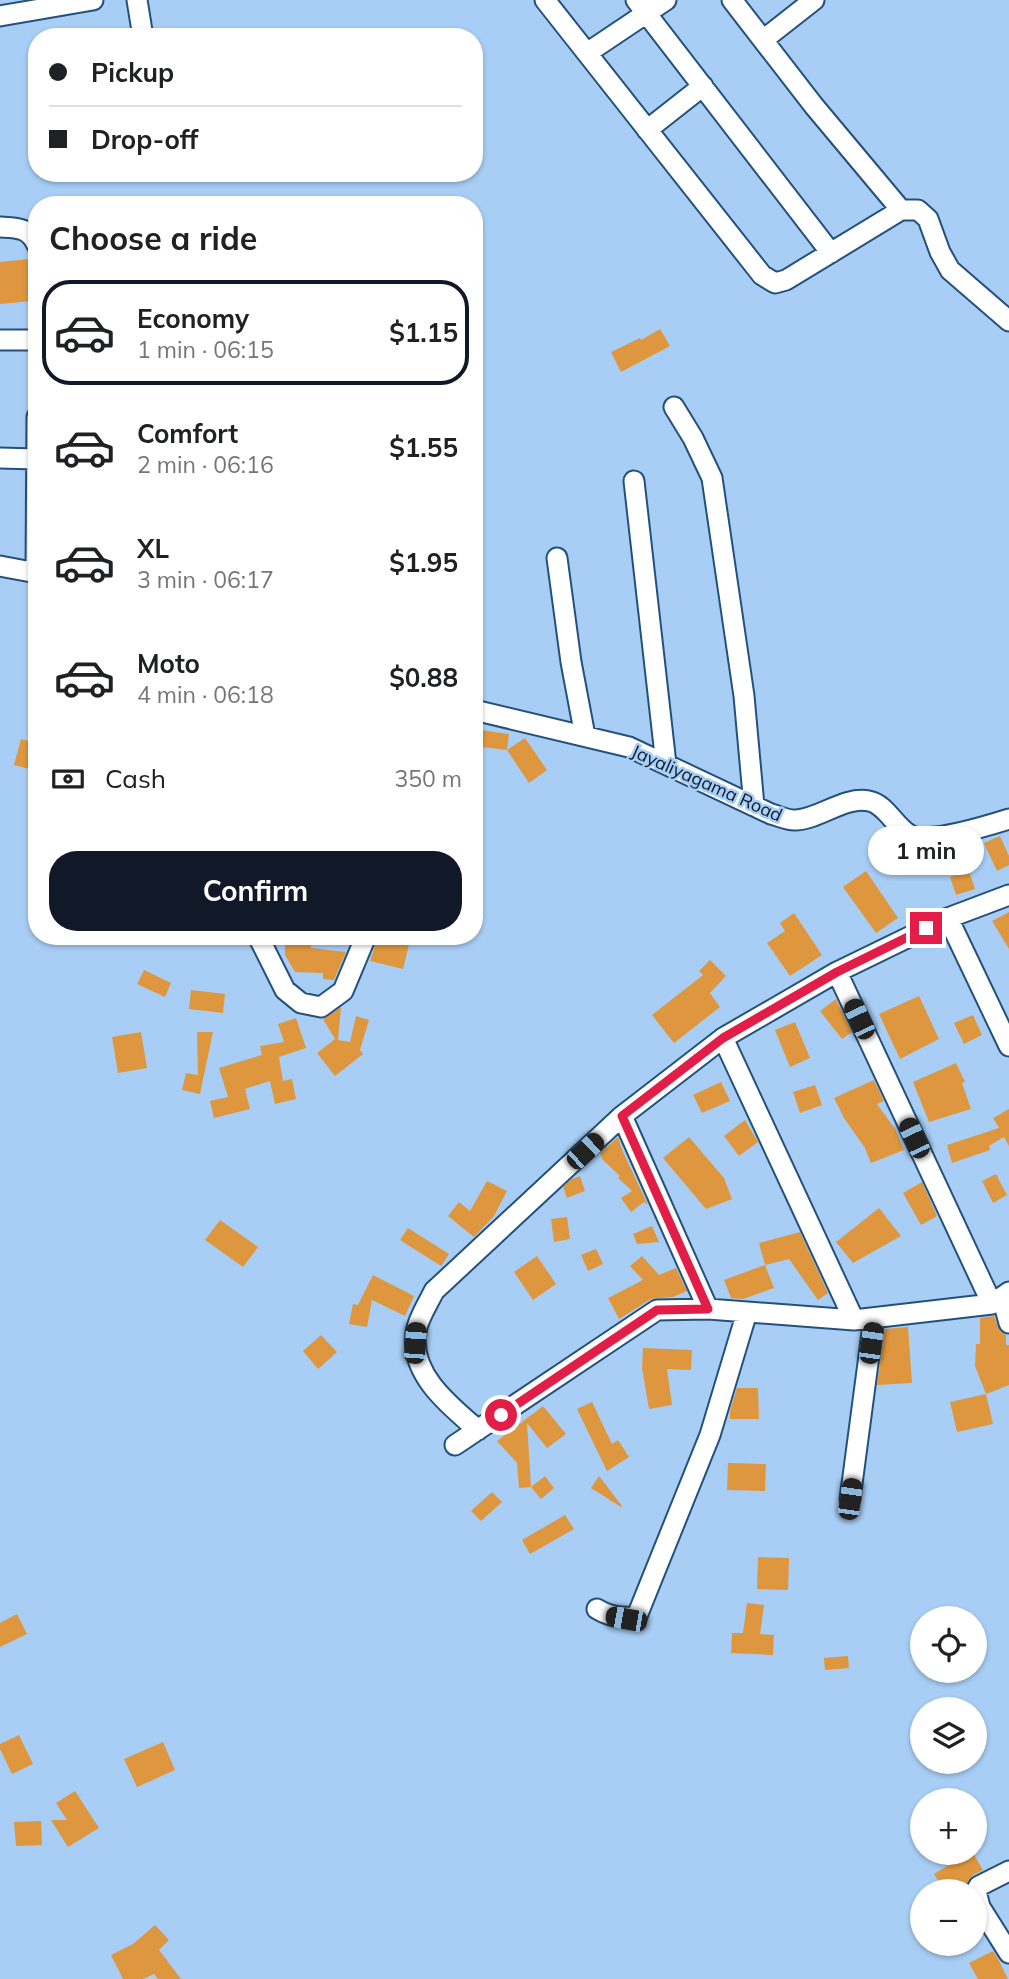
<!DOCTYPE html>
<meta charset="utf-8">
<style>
:root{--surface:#fff;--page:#f6f6f6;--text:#202124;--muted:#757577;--line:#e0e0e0;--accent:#111827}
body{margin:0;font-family:Mulish,sans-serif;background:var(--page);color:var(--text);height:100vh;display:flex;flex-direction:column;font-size:26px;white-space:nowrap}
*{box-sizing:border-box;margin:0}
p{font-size:23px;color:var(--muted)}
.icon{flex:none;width:38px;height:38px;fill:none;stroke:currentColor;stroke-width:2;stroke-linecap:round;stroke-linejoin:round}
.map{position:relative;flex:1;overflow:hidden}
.drawer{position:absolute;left:28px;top:196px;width:455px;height:749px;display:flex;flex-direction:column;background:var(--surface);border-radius:28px;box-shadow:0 2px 5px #0004}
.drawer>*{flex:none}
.top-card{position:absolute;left:28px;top:28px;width:455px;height:154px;border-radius:28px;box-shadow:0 2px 5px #0004;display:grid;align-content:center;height:154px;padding:0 21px;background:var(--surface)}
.fabs{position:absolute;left:910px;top:1606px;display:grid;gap:14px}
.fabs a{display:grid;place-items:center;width:77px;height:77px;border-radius:50%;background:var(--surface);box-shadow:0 2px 5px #0004;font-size:35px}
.end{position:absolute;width:32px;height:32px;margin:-16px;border:9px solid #e11d48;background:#fff;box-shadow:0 0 0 4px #fff}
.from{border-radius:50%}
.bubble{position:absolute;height:49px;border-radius:24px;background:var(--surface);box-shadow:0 2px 5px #0004;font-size:23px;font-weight:700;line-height:49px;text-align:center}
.car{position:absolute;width:21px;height:42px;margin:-21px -10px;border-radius:9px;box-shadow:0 0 5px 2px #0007;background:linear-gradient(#222 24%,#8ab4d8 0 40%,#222 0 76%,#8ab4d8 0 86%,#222 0)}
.top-card b{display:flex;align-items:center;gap:24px;height:66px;font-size:26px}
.top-card b+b{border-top:2px solid var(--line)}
.top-card i{width:18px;height:18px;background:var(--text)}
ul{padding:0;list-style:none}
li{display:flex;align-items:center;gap:21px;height:105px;margin:0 14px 10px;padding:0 7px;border:4px solid transparent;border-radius:28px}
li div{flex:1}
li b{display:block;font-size:26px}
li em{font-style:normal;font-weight:700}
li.selected{border-color:var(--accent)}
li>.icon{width:63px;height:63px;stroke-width:1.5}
h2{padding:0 21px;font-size:32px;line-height:84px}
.pay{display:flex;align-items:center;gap:18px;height:77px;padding:0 21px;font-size:26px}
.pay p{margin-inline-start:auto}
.button{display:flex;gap:14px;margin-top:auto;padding:14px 21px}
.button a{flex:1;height:80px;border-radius:28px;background:var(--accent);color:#fff;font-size:28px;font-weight:700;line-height:80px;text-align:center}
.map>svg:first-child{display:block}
.building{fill:#de973e}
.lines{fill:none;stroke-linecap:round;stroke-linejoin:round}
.minor-casing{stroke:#24517b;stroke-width:23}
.minor{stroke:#fff;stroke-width:19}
.route{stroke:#e11d48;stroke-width:9}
.labels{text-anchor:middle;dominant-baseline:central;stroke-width:5;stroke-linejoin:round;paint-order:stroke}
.street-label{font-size:18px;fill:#091c2d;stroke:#a8cef5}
</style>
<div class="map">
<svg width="1009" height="1979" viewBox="0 0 1009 1979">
<rect width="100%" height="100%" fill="#a8cef5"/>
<path class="building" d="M29,259L33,301L0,304V262Z
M660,329L670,346L621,372L611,352L640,338L641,340Z
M474,729L509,734L507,750L474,746Z
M525,738L547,770L529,783L507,750Z
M21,739L37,743V771L14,765Z
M1000,836L1009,856V865L997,871L984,843Z
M866,871L898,918L876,933L843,887Z
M969,871L975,889L956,895L950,877Z
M1009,912V949L992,921Z
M794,913L822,955L790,976L767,943L785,931L780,923Z
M378,936H411L403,969L370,961Z
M285,941L311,942V948L346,952L334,980L323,979V973L295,972L285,955Z
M710,960L726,976L710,993L720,1007L674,1043L652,1015L703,975L699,971Z
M144,970L171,983L165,997L137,984Z
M191,990L225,994L223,1013L189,1009Z
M919,996L939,1039L900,1059L879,1014Z
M836,999L852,1032L842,1039L820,1011Z
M341,1007L338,1040L350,1042L356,1016L369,1020L360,1050L363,1054L335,1076L317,1053L335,1039L323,1019Z
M973,1015L982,1035L964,1044L954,1023Z
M296,1018L306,1048L279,1057L283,1081L292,1079L296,1099L275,1104L270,1081L245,1089L250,1109L214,1118L210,1101L228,1097L219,1068L262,1055L260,1046L284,1042L278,1024Z
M795,1022L810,1058L790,1067L775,1030Z
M141,1032L147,1068L118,1073L112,1037Z
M197,1032H213L200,1094L182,1090L186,1073L198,1075Z
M956,1063L965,1082L962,1083L971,1109L929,1122L913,1082Z
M874,1080L884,1101L877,1104L895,1129L904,1150L871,1163L865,1148L844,1118L834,1098Z
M721,1082L730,1101L702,1113L693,1095Z
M815,1085L822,1105L800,1113L793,1092Z
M1009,1109V1146L1004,1137L989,1146L990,1150L952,1163L947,1145L999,1128L993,1118Z
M745,1120L758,1142L739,1156L724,1136Z
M618,1137L623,1152L648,1205L644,1202L631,1212L621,1198L632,1191L618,1178L620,1176L603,1160L600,1153Z
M689,1137L724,1178L732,1199L706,1209L663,1158Z
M996,1174L1007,1195L993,1203L982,1181Z
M580,1176L585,1191L567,1198L563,1187L572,1179Z
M487,1181L507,1191L494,1216L474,1237L448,1216L459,1202L470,1211Z
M922,1182L937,1216L921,1225L903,1193Z
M879,1208L901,1236L853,1263L836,1242Z
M567,1217L570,1239L554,1242L551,1219Z
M220,1220L258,1247L243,1267L205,1240Z
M652,1226L659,1242L637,1244L633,1234Z
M408,1228L449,1254L441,1266L400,1240Z
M800,1232L828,1293L818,1300L789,1259L765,1265L759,1243Z
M596,1249L603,1264L588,1271L581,1255Z
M537,1256L556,1284L533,1300L514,1272Z
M642,1256L659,1275L676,1268L687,1291L673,1297L651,1299L619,1319L608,1298L643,1280L630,1266Z
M765,1265L774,1288L743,1299L731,1298L724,1280Z
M373,1275L414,1296L405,1316L372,1300L367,1327L349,1324L353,1304L358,1305Z
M994,1316L1000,1331L1006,1335V1345H1009V1385L986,1394L975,1366L976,1344H980V1318Z
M908,1327L912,1383L877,1385L885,1329Z
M321,1335L337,1352L318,1369L303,1351Z
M643,1348L692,1350L691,1370L667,1369L672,1405L649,1409L642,1368Z
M737,1388H758L759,1419H730V1411Z
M986,1394L993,1424L957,1432L950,1402Z
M592,1402L612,1444L618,1440L629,1457L607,1471L577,1409Z
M543,1406L566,1434L547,1448L527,1423L531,1487L519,1488L517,1463L497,1441Z
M728,1463L766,1464L765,1491L727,1490Z
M545,1476L554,1488L541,1499L531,1487Z
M599,1476L622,1506L621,1507L591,1488Z
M492,1492L502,1502L481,1521L471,1511Z
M565,1515L574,1529L530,1554L522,1540Z
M758,1557L789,1558L788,1590L757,1589Z
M747,1603L764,1605L760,1634L774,1635L773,1655L731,1653L732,1633H743Z
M17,1614L27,1634L0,1647V1623Z
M848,1656L849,1668L825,1670L824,1658Z
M19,1735L33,1764L12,1774L0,1749V1744Z
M163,1742L175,1770L137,1787L124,1759Z
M75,1791L99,1828L68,1847L51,1820H67L56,1803Z
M41,1821L42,1845L16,1846L14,1822Z
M968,1853H973L983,1870L973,1875L965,1887L957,1892H945L934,1874Z
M155,1925L169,1940L159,1950L181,1979H158L154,1974L143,1979H123L111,1955L133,1944Z
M993,1951L997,1957L1008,1979H978L969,1963Z"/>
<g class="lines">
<g class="minor-casing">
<path id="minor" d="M137,0L143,37
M545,0L762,275L775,283L786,280L901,210H918L928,219L940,252L950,270L1009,321
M636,0L831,253
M732,0L814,106L901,210
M0,16L93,0
M763,40L814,0
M587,53L666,0
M647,130L703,86
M0,227C17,228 29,227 37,245
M0,340H37
M674,407L693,438L712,478L744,696L754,806
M0,458L36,459
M634,481L666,764
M557,558L571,662L585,736
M0,566L37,573
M36,573L37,417
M474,710L629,747L771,814C779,816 788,821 796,820C820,819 844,796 869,801C886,804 895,827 910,835C926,845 990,825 1009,819
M948,918L1009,1046
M258,936L285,990L301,1003L321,1007L343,991L366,936
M837,972L992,1304
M723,1038L854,1320
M622,1116L708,1309
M1002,1297L1009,1323
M478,1430C450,1406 409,1374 416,1332C418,1318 428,1304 434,1291L622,1116L723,1038L837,972L948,918L1009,895
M455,1445L657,1310L708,1309L854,1320L992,1304L1009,1292
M850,1499L874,1318
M597,1609C610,1617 622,1619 637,1616L710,1435L747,1312
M1009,1871L979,1886L976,1891L980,1907L1009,1953"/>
</g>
<use href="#minor" class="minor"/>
</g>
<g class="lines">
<path class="route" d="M501,1415L657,1310L708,1309L622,1116L723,1038L837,972L926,928"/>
</g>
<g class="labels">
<g class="street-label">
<text transform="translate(707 783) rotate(24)">Jayaliyagama Road</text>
</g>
</g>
</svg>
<div class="fabs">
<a><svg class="icon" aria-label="locate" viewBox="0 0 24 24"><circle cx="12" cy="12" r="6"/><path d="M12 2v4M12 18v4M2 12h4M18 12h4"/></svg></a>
<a><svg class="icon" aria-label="layers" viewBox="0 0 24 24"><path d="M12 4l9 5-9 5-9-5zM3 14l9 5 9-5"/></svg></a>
<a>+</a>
<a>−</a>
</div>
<i class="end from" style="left:501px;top:1415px"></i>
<i class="end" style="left:926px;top:928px"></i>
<div class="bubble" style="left:868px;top:826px;width:116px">1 min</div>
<i class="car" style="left:859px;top:1019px;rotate:335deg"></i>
<i class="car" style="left:914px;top:1138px;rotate:335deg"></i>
<i class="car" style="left:585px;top:1151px;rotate:47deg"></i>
<i class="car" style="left:415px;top:1343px;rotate:4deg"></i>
<i class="car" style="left:871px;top:1343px;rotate:8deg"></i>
<i class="car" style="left:850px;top:1499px;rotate:8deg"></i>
<i class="car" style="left:626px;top:1619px;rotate:280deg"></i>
<div class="top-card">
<b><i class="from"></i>Pickup</b>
<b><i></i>Drop-off</b>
</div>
<section class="drawer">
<h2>Choose a ride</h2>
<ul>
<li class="selected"><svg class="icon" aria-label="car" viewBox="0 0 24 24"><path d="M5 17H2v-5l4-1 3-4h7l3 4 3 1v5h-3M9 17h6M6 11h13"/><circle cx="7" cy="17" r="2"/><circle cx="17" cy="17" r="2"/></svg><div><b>Economy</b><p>1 min · 06:15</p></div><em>$1.15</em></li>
<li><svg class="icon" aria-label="car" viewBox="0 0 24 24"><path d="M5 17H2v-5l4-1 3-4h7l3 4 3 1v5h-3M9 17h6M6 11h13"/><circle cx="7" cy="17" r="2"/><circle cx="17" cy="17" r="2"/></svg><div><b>Comfort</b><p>2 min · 06:16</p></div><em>$1.55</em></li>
<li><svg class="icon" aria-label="car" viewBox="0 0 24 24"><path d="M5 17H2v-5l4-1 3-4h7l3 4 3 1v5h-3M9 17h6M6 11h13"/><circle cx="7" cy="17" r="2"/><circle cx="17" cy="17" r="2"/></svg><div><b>XL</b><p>3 min · 06:17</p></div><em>$1.95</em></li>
<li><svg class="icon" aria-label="car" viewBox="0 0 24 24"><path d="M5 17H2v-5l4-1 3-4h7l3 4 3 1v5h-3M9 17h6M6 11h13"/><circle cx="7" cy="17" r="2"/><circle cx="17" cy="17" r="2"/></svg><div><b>Moto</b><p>4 min · 06:18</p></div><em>$0.88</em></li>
</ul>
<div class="pay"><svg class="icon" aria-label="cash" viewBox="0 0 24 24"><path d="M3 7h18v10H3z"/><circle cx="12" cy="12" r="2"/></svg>Cash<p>350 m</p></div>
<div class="button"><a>Confirm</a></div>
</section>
</div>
